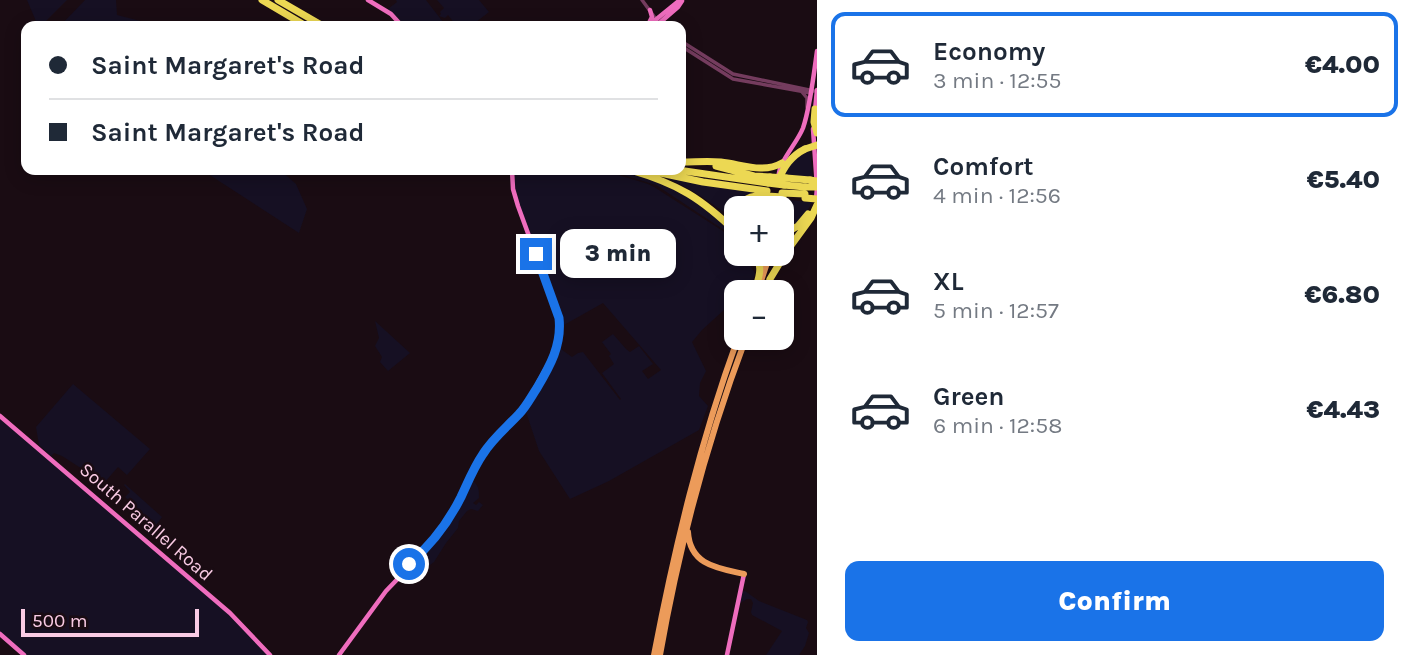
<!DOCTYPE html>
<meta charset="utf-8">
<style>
:root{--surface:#fff;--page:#f6f6f7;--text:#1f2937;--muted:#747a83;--line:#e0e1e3;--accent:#1a73e8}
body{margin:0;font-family:Karla,sans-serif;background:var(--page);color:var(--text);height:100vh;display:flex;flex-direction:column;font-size:26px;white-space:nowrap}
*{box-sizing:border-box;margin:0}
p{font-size:23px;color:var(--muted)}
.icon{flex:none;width:38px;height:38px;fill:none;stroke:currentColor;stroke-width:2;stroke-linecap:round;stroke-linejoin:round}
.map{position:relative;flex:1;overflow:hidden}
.sheet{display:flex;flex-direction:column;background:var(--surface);width:595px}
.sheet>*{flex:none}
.hud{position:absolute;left:21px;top:21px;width:665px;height:154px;border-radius:14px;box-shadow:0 4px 18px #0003;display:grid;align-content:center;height:154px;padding:0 28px;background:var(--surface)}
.controls{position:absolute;left:724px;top:196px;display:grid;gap:14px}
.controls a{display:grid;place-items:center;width:70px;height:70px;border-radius:14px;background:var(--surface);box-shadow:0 4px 18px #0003;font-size:35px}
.scale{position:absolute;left:21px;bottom:18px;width:178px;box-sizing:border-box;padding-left:7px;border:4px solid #f9cbe4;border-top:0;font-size:19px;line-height:24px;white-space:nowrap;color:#f9cbe4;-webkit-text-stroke:5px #1a0c13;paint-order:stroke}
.end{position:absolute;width:32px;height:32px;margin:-16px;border:9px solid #1a73e8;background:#fff;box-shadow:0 0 0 4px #fff}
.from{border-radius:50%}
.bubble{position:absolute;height:49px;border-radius:14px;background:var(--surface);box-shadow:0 4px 18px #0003;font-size:23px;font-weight:800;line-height:49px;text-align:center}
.hud b{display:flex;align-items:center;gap:24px;height:66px;font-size:26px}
.hud b+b{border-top:2px solid var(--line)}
.hud i{width:18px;height:18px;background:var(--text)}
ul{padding:12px 0 0;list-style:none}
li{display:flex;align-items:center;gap:21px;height:105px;margin:0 14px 10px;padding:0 14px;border:4px solid transparent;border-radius:14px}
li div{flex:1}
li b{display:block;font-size:26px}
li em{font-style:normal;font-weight:800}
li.on{border-color:var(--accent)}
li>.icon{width:63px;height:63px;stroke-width:1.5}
.action{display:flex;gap:14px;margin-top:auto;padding:14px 28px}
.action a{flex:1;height:80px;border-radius:14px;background:var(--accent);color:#fff;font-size:28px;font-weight:800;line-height:80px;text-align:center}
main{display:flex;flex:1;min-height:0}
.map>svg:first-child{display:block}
.green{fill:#161023}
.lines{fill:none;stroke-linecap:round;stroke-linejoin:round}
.tertiary{stroke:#743c5e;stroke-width:3.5}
.secondary{stroke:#ef6dbe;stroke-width:4.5}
.trunk{stroke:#ec9b5a;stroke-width:6}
.motorway{stroke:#ecd853;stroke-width:7}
.motorway-bridge{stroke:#ecd853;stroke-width:7}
.route{stroke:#1a73e8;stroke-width:9}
.labels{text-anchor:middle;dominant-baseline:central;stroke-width:5;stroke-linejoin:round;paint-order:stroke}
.street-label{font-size:19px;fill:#f9cbe4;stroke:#1a0c13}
</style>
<main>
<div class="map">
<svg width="817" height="655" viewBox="0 0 817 655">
<rect width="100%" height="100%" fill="#1a0c13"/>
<path class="green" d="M27,0H67L41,26H38Z
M85,0H116L117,15L160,26H60Z
M396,0H426L443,22L444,26H406L388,9L397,2Z
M437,0H479L489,12L471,26H452L455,24L448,15L445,18L439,16L441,14L440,12L444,8Z
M810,150L813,178L783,175L792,161Z
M202,170H280L296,184L307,209L299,233Z
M514,170H602L648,184L654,187L723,231L737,246V254H743L755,273L751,286L743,292H737V298L702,330L692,342L706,371L700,383L699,396L708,406L699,430L609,481L570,499L539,451L526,412L553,362L558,347L572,357L578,353L583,352L620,400L621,399L602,373L614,364L609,356L611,354L602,342L613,334L626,349L630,352L639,346L653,364L642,371L648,379L661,370L603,303L564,325L554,292L532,244L515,189Z
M607,170C657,170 705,203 737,239V243L724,230L656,185Z
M662,176L752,192C738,203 736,206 737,223C715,204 689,187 662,176Z
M779,199L812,202C805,218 796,224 783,234L782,208H778Z
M375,321L410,353L388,371L380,362L382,357L375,346L379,338Z
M73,384L150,449L127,475L118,467L104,483L62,456L54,453L51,456L39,445L36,427Z
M0,418L228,613L268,655H26L0,633Z
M473,481C479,486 479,490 479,498L473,503L476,505L479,502L483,505L478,511L471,509L467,511L459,521L458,528L446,543L434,562L430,565L426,566L422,563L421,557C441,535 460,509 473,481Z
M125,484L162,517L156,525L125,497L130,492L124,485Z
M745,591L759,601L807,620L808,622L806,628L809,633L805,646L799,655H766L782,631L752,615L751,612L753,603L751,599H747L740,603L742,592Z"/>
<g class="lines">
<path class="tertiary" d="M642,0L661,26
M681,41L733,74L814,91
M681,46L733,79L811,93
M802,92L807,98V107"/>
<path class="secondary" d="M368,0L391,14L402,26
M649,23L652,17L650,10
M648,26L680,0
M656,26L678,7L682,1
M815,110L817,90
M813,129L817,187L816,200
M778,177C781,158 796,145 803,128C810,108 814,73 817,51
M0,416L230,613L270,655
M0,634L24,655
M339,655L386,591L412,564L444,525L461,498L474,467L482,454L496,436L519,414L528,401L556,350L560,328L559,318L518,206L513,189L512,170
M727,655L744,574"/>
<path class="trunk" d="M760,284L770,254
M764,292L770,279
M688,532C690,565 717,568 744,574
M654,655C675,546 700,442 738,338
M660,655C679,547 707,441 746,338"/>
<path class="motorway" d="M262,0L306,26
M278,0L323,26
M815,109L814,122L817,133
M682,162C695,162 708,161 721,162C741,164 763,174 782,163
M716,166L754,176L770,177
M630,170C678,184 701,198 737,233
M678,170L768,183
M651,171L703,182L767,191
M786,178L810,180
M778,181C784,167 791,156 805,149
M784,185L805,187
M782,193L805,194
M739,208C745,196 755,195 767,196
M774,208V204
M782,235L798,226L808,214
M770,279L787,251L811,218L817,205
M754,292C759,279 763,267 756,254"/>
<path class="motorway-bridge" d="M805,149L817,145
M770,177L786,178
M810,180L817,181
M768,183L784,185
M805,187H817
M767,196L783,197
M805,198L817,199"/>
</g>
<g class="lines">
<path class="route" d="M409,564C430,546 449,521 461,497C468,482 474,467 483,454C493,438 506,428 519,414C526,407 531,397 537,388C550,366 562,345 559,318L536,254"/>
</g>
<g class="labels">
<g class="street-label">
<text transform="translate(146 522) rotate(41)">South Parallel Road</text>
</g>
</g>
</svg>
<div class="controls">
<a>+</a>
<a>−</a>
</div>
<div class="scale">500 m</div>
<i class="end from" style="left:409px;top:564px"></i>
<i class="end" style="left:536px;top:254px"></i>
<div class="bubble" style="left:560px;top:229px;width:116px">3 min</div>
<div class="hud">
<b><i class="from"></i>Saint Margaret's Road</b>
<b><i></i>Saint Margaret's Road</b>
</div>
</div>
<section class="sheet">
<ul>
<li class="on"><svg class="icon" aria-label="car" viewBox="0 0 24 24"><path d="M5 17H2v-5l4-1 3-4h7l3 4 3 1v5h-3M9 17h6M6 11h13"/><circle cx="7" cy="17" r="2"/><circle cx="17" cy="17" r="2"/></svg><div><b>Economy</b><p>3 min · 12:55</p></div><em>€4.00</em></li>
<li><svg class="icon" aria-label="car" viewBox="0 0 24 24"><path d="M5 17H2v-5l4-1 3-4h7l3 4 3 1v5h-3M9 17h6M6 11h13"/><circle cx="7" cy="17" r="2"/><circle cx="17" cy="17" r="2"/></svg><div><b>Comfort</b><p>4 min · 12:56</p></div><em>€5.40</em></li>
<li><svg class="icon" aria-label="car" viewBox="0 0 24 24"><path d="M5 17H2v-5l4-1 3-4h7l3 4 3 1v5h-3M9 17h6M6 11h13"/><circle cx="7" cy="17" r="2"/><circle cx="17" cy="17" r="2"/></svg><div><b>XL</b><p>5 min · 12:57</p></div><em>€6.80</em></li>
<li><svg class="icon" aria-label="car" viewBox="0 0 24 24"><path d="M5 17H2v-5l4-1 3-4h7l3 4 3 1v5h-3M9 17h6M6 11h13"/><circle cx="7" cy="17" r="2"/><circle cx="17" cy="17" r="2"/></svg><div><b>Green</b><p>6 min · 12:58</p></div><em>€4.43</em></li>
</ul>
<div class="action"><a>Confirm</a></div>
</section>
</main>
